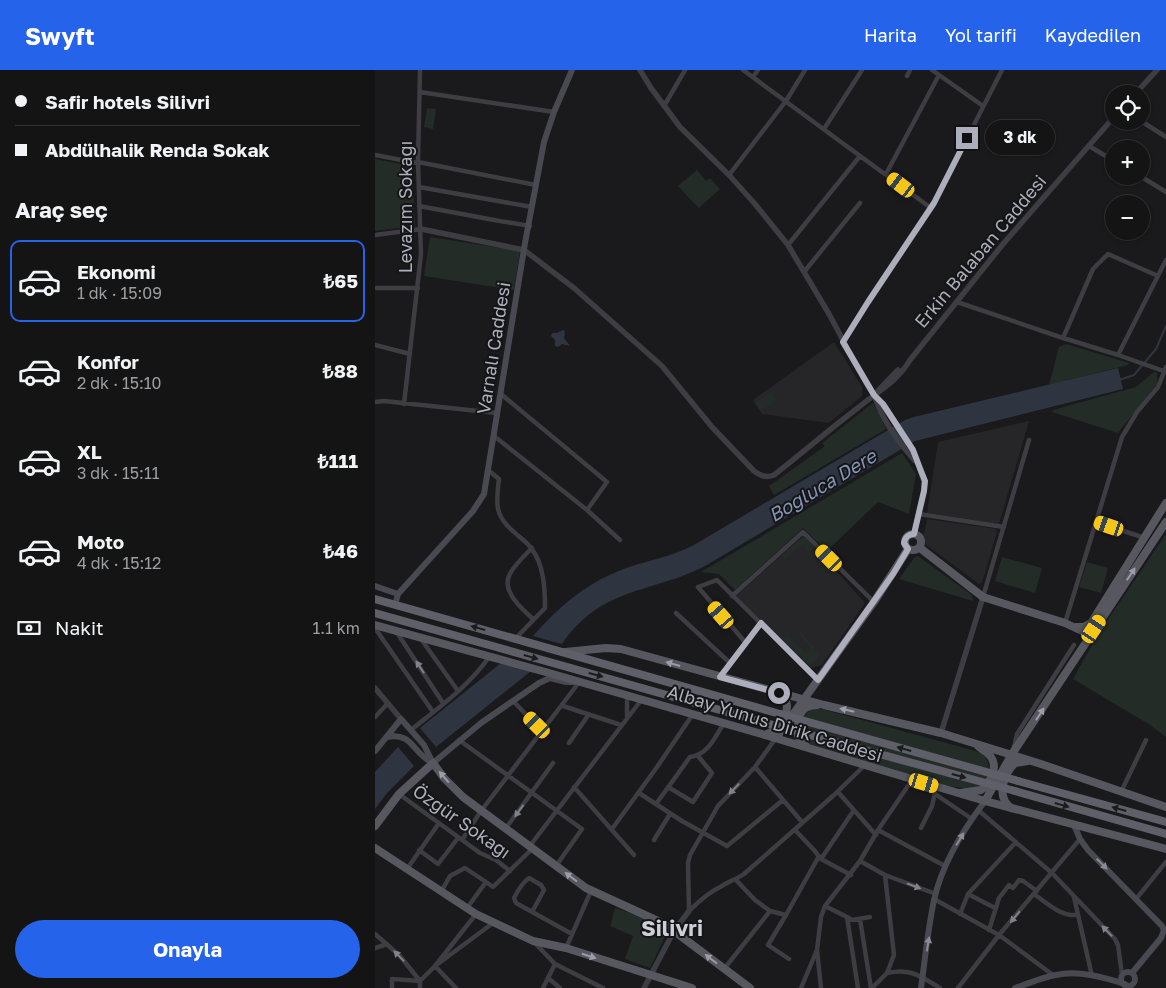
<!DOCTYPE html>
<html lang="tr">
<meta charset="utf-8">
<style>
:root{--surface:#141415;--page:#1d1d1e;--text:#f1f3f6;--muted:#9d9ea0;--line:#333334;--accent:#2563eb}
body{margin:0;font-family:"Golos Text",sans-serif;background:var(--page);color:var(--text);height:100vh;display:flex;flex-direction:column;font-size:19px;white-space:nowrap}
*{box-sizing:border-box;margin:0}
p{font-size:16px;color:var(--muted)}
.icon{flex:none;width:28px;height:28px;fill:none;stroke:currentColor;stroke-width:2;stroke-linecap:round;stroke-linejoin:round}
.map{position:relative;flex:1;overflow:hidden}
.sheet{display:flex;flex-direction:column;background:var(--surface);width:375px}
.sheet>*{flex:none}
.banner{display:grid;align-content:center;height:110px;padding:0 15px;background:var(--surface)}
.fabs{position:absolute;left:730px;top:15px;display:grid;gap:10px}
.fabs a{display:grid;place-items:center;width:45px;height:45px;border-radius:50%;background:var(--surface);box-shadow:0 1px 4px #0004,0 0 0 1px var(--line);font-size:25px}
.end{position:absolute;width:22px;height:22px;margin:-11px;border:6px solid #acaebb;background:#111;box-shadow:0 0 0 2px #111}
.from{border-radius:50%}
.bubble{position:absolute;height:35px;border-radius:18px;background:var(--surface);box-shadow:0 1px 4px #0004,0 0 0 1px var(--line);font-size:16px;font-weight:700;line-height:35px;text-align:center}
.car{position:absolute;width:15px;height:30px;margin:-15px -8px;border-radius:6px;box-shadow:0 0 4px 1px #0007;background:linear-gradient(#f5c518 24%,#345 0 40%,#f5c518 0 76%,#345 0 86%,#f5c518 0)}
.banner b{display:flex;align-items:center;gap:18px;height:48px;font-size:19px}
.banner b+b{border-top:1px solid var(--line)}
.banner i{width:12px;height:12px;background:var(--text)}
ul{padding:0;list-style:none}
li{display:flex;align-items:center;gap:15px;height:82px;margin:0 10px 8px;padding:0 5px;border:2px solid transparent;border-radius:10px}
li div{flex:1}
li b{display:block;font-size:19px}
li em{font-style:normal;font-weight:700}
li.on{border-color:var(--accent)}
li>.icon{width:45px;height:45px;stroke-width:1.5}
h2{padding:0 15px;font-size:22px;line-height:60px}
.pay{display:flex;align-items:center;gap:12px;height:55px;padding:0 15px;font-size:19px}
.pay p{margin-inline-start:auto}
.action{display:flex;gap:10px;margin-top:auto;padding:10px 15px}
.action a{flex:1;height:58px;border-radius:30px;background:var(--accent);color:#fff;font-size:20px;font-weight:700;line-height:58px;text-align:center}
header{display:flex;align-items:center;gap:30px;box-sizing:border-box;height:70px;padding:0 25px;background:var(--accent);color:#fff}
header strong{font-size:24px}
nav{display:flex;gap:28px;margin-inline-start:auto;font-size:18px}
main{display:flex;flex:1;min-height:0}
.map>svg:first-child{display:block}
.built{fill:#262629}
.green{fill:#232c26}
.water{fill:#2f3540}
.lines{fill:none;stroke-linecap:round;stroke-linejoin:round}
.stream{stroke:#2f3540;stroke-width:2}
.minor{stroke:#3d3d43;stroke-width:4.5}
.tertiary{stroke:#3d3d43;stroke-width:5.5}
.secondary{stroke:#494951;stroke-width:6}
.primary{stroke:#575760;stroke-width:8}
.trunk{stroke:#5f5f69;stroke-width:8}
.trunk-bridge{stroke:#5f5f69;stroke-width:8}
.oneway{fill:#9b9da9}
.oneway2{fill:#1c1c1f}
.oneway3{fill:#80818b}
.oneway4{fill:#898b96}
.route{stroke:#acaebb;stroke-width:6}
.labels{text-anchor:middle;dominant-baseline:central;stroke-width:4;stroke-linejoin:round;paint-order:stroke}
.street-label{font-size:18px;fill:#acaebb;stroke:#151517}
.water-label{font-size:19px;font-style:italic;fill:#8594b5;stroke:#151517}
.district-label{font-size:22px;font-weight:bold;fill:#cdced7;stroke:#151517}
</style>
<header>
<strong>Swyft</strong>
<nav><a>Harita</a><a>Yol tarifi</a><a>Kaydedilen</a></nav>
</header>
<main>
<section class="sheet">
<div class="banner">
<b><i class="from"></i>Safir hotels Silivri</b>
<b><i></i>Abdülhalik Renda Sokak</b>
</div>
<h2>Araç seç</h2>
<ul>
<li class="on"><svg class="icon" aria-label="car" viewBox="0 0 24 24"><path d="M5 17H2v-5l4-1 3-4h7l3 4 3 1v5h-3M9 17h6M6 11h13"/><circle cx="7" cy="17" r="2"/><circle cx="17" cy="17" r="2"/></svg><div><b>Ekonomi</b><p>1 dk · 15:09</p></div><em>₺65</em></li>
<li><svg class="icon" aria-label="car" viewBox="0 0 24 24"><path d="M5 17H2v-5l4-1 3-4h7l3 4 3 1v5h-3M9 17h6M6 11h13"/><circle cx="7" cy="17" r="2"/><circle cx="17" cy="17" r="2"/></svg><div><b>Konfor</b><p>2 dk · 15:10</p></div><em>₺88</em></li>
<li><svg class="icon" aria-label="car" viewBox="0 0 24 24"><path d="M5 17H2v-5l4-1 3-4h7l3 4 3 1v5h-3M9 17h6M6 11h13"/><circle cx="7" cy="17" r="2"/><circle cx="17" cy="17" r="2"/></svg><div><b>XL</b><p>3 dk · 15:11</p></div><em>₺111</em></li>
<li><svg class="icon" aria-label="car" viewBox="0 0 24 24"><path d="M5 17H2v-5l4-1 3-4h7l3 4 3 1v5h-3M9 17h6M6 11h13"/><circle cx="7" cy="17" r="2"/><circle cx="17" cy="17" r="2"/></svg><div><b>Moto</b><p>4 dk · 15:12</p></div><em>₺46</em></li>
</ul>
<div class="pay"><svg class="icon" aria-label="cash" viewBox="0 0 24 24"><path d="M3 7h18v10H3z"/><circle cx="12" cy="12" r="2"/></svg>Nakit<p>1.1 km</p></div>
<div class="action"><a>Onayla</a></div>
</section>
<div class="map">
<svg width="791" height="918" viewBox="0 0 791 918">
<rect width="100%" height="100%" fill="#1a1a1c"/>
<path class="built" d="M459,272L487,317V326L454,353L387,344L378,330Z
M654,351L624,454L552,443L563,372Z
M552,449L621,459L622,462L607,513L604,514L595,507L551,475L548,468Z
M429,465L490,533L447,595L436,598L361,526Z"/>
<path class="green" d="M52,38L61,39L58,59L49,57Z
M0,89L37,96L40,156L0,161Z
M322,100L331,111L335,108L345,119L324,138L313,127L320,121L313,127L303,116Z
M55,167L145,181L139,220L49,206Z
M691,274L754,293L753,295L674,315L684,277Z
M779,302L782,303V314L743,363L677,342L678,340L761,317Z
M396,322L402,330L386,341L380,333Z
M498,333L511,359L399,425L394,416L450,376L447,373Z
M527,383L541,404L534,444L503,432L452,481L428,458L360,520L344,504L326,502Z
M791,464V667L775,655L698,609L725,561Z
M429,466L440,477L434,482L427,475L410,489L407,485Z
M543,486L597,525L598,531L524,509L539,488Z
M627,487L667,498L660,523L620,511Z
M712,492L733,498L726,523L704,517Z
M425,561L446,585L435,595L406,567L414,566L430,583L436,577L423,562Z
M437,638H443L608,683C615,691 617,709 606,716C597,721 583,717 574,716L434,675C422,662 424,650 437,638Z
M240,838L276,850L293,860L275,898L250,889L258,866L235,856Z"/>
<path class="water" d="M188,260L190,261L189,268L195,276L187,274L183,277L180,276V270L176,266L177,263H182Z
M743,298L748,319L540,371L330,496C275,524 227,516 187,574L158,566C187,534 212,512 254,497C276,490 298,486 319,475L530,350L539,347Z
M126,593L156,601L61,677L45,658Z
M23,677L39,696L12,723L0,739V702Z"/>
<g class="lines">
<path class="stream" d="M744,310L759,305L781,279L791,256"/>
<path class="minor" d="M368,0L556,138
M557,0L608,36
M532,6L535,0
M378,7L383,0
M45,22L179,42
M289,36L310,0
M766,51L791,67
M449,59L487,0
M714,76L739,91
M0,85L42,93
M43,92L161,115
M511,104L564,5
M354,105L411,31L430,0
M765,106L791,122
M44,117L157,137
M44,136L119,150L155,156
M0,165L46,159
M413,175L485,86
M429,202L485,133
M0,218H43
M582,232L685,267L743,285L791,302
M688,268L718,199L733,184L783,206
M468,272L493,232L559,133L627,0
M0,275L35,284
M743,285L791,190
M126,324L232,412L212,440
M0,332L9,331L122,343
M29,334L46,184L43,92L45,0
M119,366L212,440L245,470
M113,400L124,409C121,433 119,445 139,462C144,467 152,472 156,478C169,494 170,519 170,538L140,569
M544,444L629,457
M721,452L770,468
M157,478C149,486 138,496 134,506C127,522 148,540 158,549
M357,526L428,462L499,532
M608,527L654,370
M301,543L355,593
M690,553L747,367L762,342L783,317L791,297
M0,558L58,642
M21,561L68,633
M46,569L83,621
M370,572L323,517L342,510L443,610
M346,606L385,553
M252,625V647
M138,631L168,662
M188,636L246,655
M0,647L13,633
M36,660C63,638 94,616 114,587
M84,670L207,759L181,796
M194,673L214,644
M639,677L642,664L699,575
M380,697L427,752
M199,717L259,785
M293,717L318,732L337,703L323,686
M463,722L501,765
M746,722L771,670
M264,723L307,751L352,776L408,730
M24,724L105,783L121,790L135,801
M560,724L597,749
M281,734L315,687C333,685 340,667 349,653
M603,740L677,803L740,869L743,875L747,905
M131,758L178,693
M546,758L557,736L560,723
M237,759L282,697L318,644
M420,760L439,780L446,789L476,805
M503,760L570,796
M87,770L106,741L205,611
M279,770L295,744
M154,777L267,629
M44,780L63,794L83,768
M446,789L479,740
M485,791L510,805L561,824
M32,799L64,753
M361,810L380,830L395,841
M66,822L75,806L90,798L111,812
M593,824L620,838
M659,824C673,834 685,846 702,845
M699,827L717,906
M559,829L624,865L678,905
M761,829L791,792
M450,836L472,847L483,918
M92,838L111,812L118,817L157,779
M314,841C324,831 334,822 347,816C354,811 362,809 369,804L459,725L490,695
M314,841L313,793L315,785L343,736L380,697L401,668
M157,842L169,820L166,815L154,808C147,813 143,820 139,828L141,833L197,864
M585,844L593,824L641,772
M411,845L393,875L414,889
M472,847L477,850L495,847
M485,849L496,918
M614,860L624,828L634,815L638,818L644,810L648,811L662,821
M0,864L25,886L45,911
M159,872L180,894L168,918
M0,878L12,874
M191,878L216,821
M180,894L228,918
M349,899L395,841L411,845L444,786
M512,903C536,898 545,906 565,918
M173,908L185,918
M17,918V909L45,911
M45,918V911L60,896L118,853
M81,918L60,896L101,844
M426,918L442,880
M446,918L442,880L446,847L450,836L485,791L503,760L537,710
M497,918L512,903L519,885L510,805
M583,918L624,865L705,769"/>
<path class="tertiary" d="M265,0L276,18L305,57L354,105L380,134L413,175L454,244L491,313L499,325L508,334L538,380L549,411V421L539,464
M760,24L782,0
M46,159L149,180L199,218L287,296L337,357L379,401C386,406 391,408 399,405C427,383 455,359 484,337C502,322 523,311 535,290L628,174L739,47
M500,324L523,300
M500,327C507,350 524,373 540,391
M0,618L26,649
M566,663L608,527
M269,918L299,861L314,841"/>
<path class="secondary" d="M0,516L23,524
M20,535L23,524L98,441L109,424L150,173L169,72L179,42L197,0
M12,667C39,662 37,684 58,693
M0,681L26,649L49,675L58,693
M58,693L106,653L164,613L175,608L191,612H200
M699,755L705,769L713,780L787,856L789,860L786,868L757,903
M746 909a7 7 0 1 1 14 0a7 7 0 1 1-14 0Z
M546,918C550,889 553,859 559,830C567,794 588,760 610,731
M640,918C653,914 667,907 681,905C703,900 728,907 750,914"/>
<path class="primary" d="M530 472a8 8 0 1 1 16 0a8 8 0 1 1-16 0Z
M545,478L608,527L690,553L707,561L719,559
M0,555L167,601L390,665L610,731L791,779
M701,557H709L716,553L791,433
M190,582L231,578L246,579L449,635L566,663L666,694L791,737
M390,665L403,659C410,647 418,633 405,623
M401,668L499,532L533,479
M431,676L423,666C422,651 423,635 442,635
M585,723L606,720C616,713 623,697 616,687C613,682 607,680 603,676
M610,731L637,684L791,452
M636,738C621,727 628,705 640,693L653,691
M0,756L24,724L58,693L69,708L88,727L211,818L283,851L299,861L375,918
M0,778L101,844L158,871L191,878L317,918"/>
<path class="trunk" d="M0,529L405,644
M0,543L402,656
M643,711L791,752
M640,721L791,764"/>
<path class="trunk-bridge" d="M405,644L643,711
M402,656L640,721"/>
</g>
<defs><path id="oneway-solid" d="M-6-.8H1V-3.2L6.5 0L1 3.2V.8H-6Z" transform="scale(1.25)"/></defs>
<g class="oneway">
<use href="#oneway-solid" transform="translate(756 504) rotate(-56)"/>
<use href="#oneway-solid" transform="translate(298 594) rotate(-164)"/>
<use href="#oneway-solid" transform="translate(472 640) rotate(-167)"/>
<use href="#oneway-solid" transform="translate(665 644) rotate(-57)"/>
<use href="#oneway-solid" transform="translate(69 707) rotate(-131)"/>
<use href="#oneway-solid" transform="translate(196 807) rotate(-143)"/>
<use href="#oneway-solid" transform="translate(214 886) rotate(18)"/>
<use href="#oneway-solid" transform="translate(336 889) rotate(-143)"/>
</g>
<g class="oneway2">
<use href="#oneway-solid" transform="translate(103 558) rotate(-164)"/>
<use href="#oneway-solid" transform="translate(156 587) rotate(16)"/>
<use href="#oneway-solid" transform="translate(221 605) rotate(15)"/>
<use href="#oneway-solid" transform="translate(529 679) rotate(-164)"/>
<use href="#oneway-solid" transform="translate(584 706) rotate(15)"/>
<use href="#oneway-solid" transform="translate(687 735) rotate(16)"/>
<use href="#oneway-solid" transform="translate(744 739) rotate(-164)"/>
</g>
<g class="oneway3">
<use href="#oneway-solid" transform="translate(45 597) rotate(-123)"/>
<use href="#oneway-solid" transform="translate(359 719) rotate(134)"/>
<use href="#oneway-solid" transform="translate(144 741) rotate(126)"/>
<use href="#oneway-solid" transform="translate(539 816) rotate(21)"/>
<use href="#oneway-solid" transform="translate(640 847) rotate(130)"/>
<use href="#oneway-solid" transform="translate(732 861) rotate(-134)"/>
<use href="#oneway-solid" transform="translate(24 886) rotate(-134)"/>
</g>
<g class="oneway4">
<use href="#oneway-solid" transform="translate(585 769) rotate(-59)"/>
<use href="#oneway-solid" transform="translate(727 794) rotate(45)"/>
<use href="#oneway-solid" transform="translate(553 874) rotate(-81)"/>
</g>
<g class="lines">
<path class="route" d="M404,623L345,607L386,553L443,610L518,504L533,479L529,473C530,467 534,464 539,464L549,421L550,411L546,401L538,380L508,334L499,325L468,272L493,232L559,133L592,68"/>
</g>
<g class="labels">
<g class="street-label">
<text transform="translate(30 137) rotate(-90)">Levazım Sokağı</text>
<text transform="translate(605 181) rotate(-50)">Erkin Balaban Caddesi</text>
<text transform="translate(118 278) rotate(-81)">Varnalı Caddesi</text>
<text transform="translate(400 653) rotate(17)">Albay Yunus Dirik Caddesi</text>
<text transform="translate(87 751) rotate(35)">Özgür Sokağı</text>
</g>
<g class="water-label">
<text transform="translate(447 415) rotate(-31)">Boğluca Dere</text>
</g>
<g class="district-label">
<text x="297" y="857">Silivri</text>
</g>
</g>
</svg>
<div class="fabs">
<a><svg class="icon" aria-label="locate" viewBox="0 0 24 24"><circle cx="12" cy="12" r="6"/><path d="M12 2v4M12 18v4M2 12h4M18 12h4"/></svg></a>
<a>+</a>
<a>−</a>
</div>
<i class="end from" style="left:404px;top:623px"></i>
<i class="end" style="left:592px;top:68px"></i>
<div class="bubble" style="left:610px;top:50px;width:70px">3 dk</div>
<i class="car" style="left:526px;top:115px;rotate:307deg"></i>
<i class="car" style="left:734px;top:456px;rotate:289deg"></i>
<i class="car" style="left:454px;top:488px;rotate:315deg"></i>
<i class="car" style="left:346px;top:545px;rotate:319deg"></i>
<i class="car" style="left:719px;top:559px;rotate:34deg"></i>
<i class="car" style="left:162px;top:655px;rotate:315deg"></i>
<i class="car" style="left:549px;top:713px;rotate:107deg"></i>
</div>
</main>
